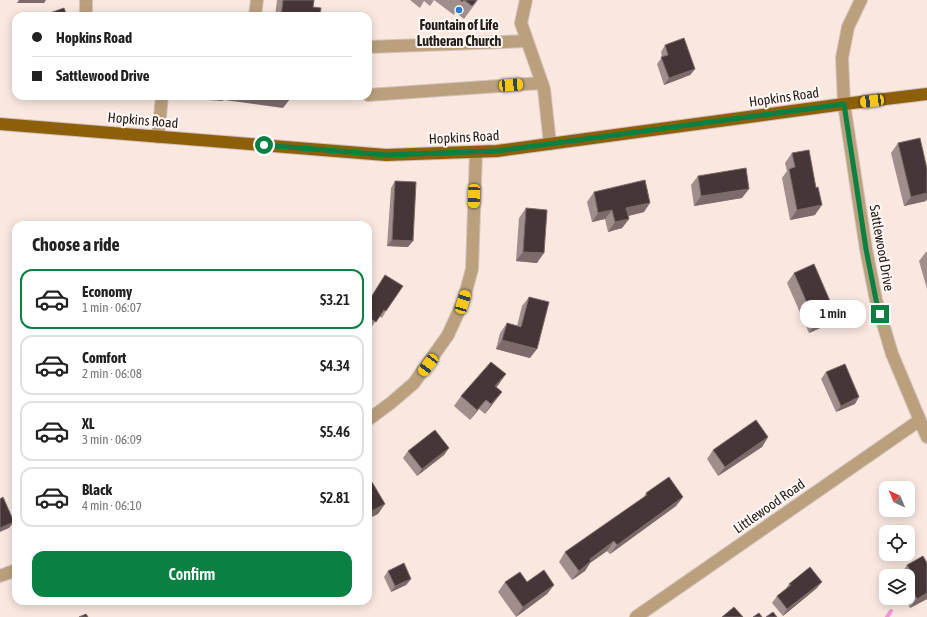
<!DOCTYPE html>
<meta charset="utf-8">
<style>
:root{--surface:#fff;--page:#f6f6f6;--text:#222;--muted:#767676;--line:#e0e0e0;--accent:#0b8043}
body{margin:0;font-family:"Asap Condensed",sans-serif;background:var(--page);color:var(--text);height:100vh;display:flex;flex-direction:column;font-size:15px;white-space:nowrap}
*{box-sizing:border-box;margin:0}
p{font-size:13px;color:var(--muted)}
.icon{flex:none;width:22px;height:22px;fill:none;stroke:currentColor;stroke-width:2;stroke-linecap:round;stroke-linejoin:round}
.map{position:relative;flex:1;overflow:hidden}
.side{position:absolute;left:12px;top:221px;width:360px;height:384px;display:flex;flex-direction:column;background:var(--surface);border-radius:12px;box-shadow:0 2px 10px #0003}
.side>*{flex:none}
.banner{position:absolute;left:12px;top:12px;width:360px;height:88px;border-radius:12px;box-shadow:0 2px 10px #0003;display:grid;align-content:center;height:88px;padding:0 20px;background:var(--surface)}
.needle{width:26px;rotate:316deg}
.controls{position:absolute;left:879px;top:481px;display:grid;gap:8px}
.controls a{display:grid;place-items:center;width:36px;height:36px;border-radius:8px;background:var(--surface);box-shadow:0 2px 10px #0003;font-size:20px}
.end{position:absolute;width:18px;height:18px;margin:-9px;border:5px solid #0b8043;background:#fff;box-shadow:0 0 0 2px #fff}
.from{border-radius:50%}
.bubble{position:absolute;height:28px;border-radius:12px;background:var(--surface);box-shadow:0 2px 10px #0003;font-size:13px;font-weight:600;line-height:28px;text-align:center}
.car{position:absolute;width:12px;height:24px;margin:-12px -6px;border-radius:5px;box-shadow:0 0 3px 1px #0007;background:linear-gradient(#f5c518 24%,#345 0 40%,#f5c518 0 76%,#345 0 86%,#f5c518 0)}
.banner b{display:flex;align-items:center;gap:14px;height:38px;font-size:15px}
.banner b+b{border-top:1px solid var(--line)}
.banner i{width:10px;height:10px;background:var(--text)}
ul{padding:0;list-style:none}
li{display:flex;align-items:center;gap:12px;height:60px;margin:0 8px 6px;padding:0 12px;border:2px solid var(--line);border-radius:12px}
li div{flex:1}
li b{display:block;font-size:15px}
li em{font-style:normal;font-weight:600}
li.current{border-color:var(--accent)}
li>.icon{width:36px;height:36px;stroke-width:1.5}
h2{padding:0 20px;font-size:18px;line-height:48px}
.button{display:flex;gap:8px;margin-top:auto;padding:8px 20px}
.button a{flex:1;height:46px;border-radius:12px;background:var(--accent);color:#fff;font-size:16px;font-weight:600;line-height:46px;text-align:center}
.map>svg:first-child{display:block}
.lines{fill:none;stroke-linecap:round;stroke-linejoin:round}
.stream{stroke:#f097cf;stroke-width:4}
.minor-casing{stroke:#d2c3bc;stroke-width:14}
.major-casing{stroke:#d2c3bc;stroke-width:14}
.minor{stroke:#baa07d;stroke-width:12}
.major{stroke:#8d5f08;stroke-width:12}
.wall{fill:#a08e8c}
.shaded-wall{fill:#7c6b6a}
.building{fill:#463638;stroke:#7c6b6a}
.route{stroke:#0b8043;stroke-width:5}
.poi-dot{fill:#247cca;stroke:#fef7f4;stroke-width:1.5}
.labels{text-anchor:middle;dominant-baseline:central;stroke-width:4;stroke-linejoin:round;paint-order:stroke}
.poi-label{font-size:14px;font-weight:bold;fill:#231d1a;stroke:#fef7f4}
.street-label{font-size:14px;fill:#231d1a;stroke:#fef7f4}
</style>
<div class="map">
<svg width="927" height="617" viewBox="0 0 927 617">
<rect width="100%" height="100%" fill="#f9e7e0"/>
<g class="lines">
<path class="stream" d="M887,617L891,611"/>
<g class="minor-casing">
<path id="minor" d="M86,0V16
M526,0L521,23L544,89L550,144
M861,0L848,27L842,58L844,104L866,249L876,300L892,354L927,437
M255,16L257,0
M368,47L527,41
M368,95L542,83
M158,137L162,96
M368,420L392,402L414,383L448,335L463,302L472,269L476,152
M0,576L16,570
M636,617L920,420"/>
</g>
<g class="major-casing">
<path id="major" d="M0,124L386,155L497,151L844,104L927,94"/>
</g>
<use href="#minor" class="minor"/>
<use href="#major" class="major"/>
</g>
<path class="wall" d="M277,0H314L313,7L320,16H275Z
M410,0H434L430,6L424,1L420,8Z
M434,0H478L464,19L455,12L454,15Z
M665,45L695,69L690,75L664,85L657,64L662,57L661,52Z
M898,143L926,201L904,206L891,153Z
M792,153L816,188L815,215L790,220L782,178L787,171L785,163Z
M698,176L742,198L694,206L691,185Z
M395,181L408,247L387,246L391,188Z
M594,192L644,212L628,216L629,219L622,228L608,232L605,219L592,222L587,202Z
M526,208L537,263L516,261L519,218Z
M926,252H927V289L919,261Z
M794,273L829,324L809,333L787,283Z
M385,275L386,311L382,318L379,316L371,328L368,326V302Z
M529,297L530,358L496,349L500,333L507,323L517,326L522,306Z
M826,372L855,404L836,412L821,379Z
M499,384L496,387L502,392L495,401L485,414L479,409L470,420L454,406L461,396Z
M768,437L762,447L718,476L707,459L713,450Z
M449,448L444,455L417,476L403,458L408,451Z
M646,493L683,497L676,506L610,554L607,551L590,563L585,571L572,580L559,562L565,552L644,497Z
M927,563V599L910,608L904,598H908V576H902L901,574L907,565Z
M388,571L411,579L406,585L391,592L384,577Z
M505,582H527L554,585L547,594L516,617L498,592Z
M789,584L817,588L783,616L772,603L777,596L785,590Z"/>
<path class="shaded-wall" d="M19,0H46L44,3H17Z
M695,69L690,75L664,85L669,78Z
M211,96H271L290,99L283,108L224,100L222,101L208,100Z
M749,189L742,198L694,206L701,196Z
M927,193V199L926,201L904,206L911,197Z
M650,203L644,212L620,218L626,208Z
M822,205L815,215L790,220L797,210Z
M612,210L605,219L592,222L598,213Z
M629,219L622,228L608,232L615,222Z
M392,240L413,241L408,247L387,246Z
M523,252L544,253L537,263L516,261Z
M836,315L829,324L809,333L816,324Z
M502,340L537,349L530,358L496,349Z
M506,374L499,384L489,396L495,386Z
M502,392L495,401L485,414L491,404Z
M859,397L855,404L836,412L841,406Z
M486,400L479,409L470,420L477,410Z
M768,437L762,447L718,476L725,467Z
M449,448L444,455L417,476L422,469Z
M683,497L676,506L610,554L617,545Z
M385,504L378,514L368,519V513Z
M14,522L9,528L0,532V528Z
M614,541L607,551L590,563L585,571L572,580L579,571L590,559Z
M411,579L406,585L391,592L395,586Z
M822,582L817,588L783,616L787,609Z
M554,585L547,594L516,617L523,607Z
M927,593V599L910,608L917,599Z"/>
<path class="building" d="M283,0H314L313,7L321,8L320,16H281Z
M460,0H477L472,6L464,0L462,2Z
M64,8L67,16H41Z
M684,38L695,69L669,78L661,57L668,55L665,45Z
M271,96H291L290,99Z
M920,138L927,169V193L911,197L898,143Z
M809,150L816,188L818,187L822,205L797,210L789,169L795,167L792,153Z
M746,168L749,189L701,196L698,176Z
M645,180L650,203L626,208L629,219L615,222L612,210L598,213L594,192Z
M395,181L416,182L413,241L392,240Z
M526,208L547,210L544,253L523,252Z
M814,264L836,315L816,324L794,273Z
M385,275L403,286L386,311L384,310L376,322L368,317V302Z
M529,297L549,302L537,349L502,340L507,323L521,327Z
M491,362L506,374L495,386L502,392L491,404L486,400L477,410L461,396Z
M845,364L859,397L841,406L826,372Z
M756,420L768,437L725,467L713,450Z
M435,430L449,448L422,469L408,451Z
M669,477L683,497L617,545L614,541L590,559L591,561L579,571L565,552L647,495L646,493Z
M372,482L385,504L368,513V484Z
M3,497L14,522L0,528V499Z
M923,556L927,563V593L917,599L908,583V576H904L903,575L910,570L907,565Z
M404,563L411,579L395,586L388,571Z
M810,567L822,582L787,609L777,596L791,585L789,584Z
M544,570L554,585L523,607L505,582L520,572L527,582Z
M734,607L743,617H722Z
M773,612L777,617H766Z
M759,613L762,617H753Z
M86,614L88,617H79Z"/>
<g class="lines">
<path class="route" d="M264,145L386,155L497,151L844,104L866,249L876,300L880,314"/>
</g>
<circle class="poi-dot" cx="459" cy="10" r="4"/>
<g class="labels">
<g class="poi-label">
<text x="459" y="25">Fountain of Life<tspan x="459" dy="16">Lutheran Church</tspan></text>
</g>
<g class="street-label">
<text transform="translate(784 97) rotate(-8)">Hopkins Road</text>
<text transform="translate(143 120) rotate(5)">Hopkins Road</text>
<text transform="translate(464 137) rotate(-3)">Hopkins Road</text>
<text transform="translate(882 248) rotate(80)">Sattlewood Drive</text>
<text transform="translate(769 506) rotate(-35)">Littlewood Road</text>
</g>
</g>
</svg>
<div class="controls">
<a><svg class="needle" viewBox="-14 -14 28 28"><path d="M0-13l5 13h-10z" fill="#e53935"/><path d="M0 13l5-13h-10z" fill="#767676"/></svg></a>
<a><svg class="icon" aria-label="locate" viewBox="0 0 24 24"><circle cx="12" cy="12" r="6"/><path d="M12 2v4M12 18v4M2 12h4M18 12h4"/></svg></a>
<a><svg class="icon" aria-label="layers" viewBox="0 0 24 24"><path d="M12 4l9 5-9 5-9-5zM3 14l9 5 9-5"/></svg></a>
</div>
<i class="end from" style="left:264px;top:145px"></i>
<i class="end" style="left:880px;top:314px"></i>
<div class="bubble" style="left:800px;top:300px;width:66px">1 min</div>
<i class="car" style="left:511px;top:85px;rotate:86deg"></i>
<i class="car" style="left:872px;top:101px;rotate:263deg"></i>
<i class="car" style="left:474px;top:196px;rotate:182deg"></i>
<i class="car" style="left:463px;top:302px;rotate:17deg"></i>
<i class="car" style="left:428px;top:365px;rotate:217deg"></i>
<div class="banner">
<b><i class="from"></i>Hopkins Road</b>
<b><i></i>Sattlewood Drive</b>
</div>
<section class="side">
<h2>Choose a ride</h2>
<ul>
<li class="current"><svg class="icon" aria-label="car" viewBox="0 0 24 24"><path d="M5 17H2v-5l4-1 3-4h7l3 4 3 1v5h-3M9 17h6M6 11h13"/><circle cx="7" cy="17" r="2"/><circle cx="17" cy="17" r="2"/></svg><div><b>Economy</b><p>1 min · 06:07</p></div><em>$3.21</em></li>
<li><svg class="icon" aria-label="car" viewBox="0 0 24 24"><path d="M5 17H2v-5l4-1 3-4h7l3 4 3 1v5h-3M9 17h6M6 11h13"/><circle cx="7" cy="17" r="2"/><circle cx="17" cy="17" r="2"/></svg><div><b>Comfort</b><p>2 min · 06:08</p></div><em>$4.34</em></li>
<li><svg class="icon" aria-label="car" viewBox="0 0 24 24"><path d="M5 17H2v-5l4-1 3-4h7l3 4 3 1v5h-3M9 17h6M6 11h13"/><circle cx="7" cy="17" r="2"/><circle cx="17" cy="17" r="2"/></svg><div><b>XL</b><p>3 min · 06:09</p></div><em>$5.46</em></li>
<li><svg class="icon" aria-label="car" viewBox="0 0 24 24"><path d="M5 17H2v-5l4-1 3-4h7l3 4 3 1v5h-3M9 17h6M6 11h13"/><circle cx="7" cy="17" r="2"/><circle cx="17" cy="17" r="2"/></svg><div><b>Black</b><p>4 min · 06:10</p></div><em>$2.81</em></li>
</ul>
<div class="button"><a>Confirm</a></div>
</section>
</div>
